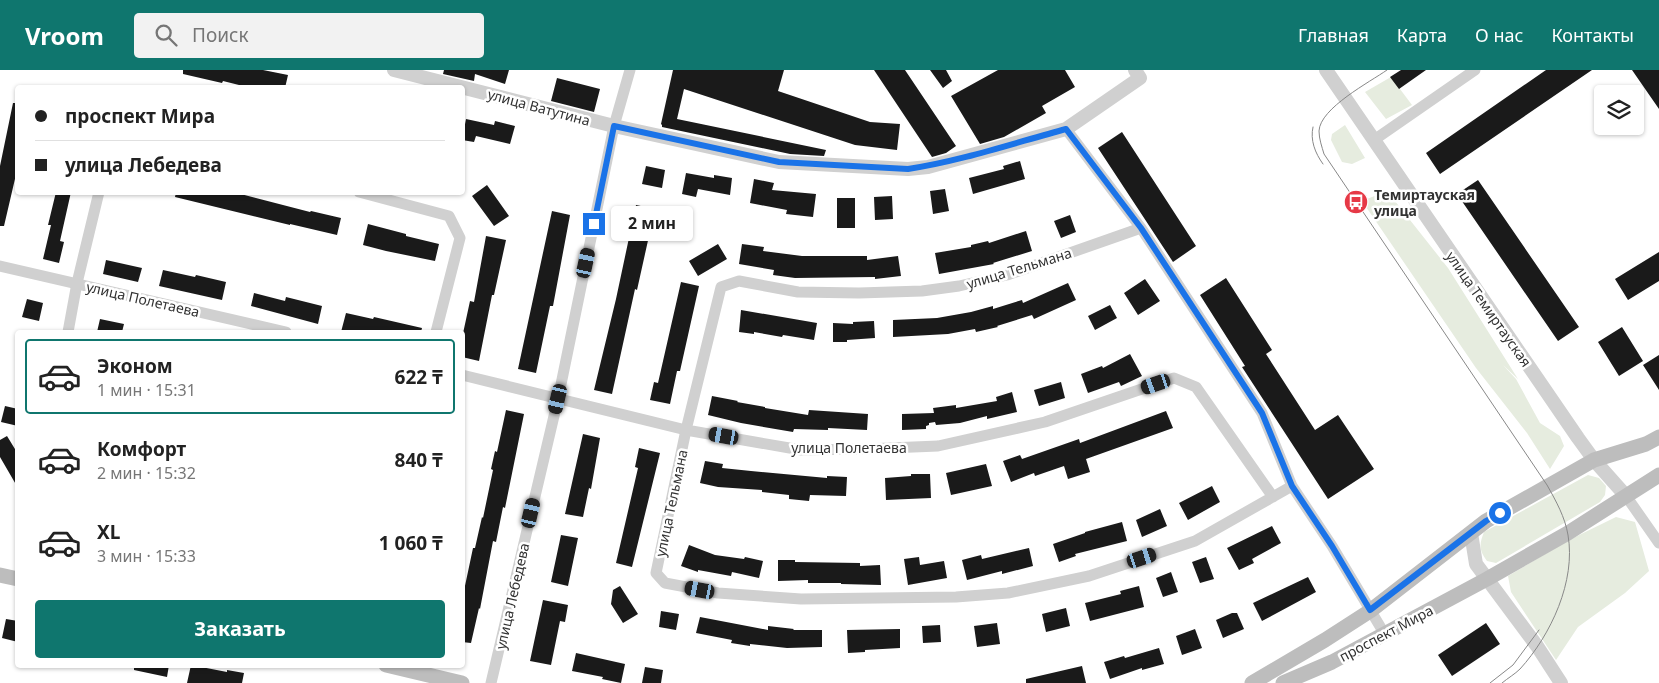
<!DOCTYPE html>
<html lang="ru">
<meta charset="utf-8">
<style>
:root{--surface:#fff;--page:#f2f2f2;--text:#222;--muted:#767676;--line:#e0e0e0;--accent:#0f766e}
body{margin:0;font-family:"Noto Sans",sans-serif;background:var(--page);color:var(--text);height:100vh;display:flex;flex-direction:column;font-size:19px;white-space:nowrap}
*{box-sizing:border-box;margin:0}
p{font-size:16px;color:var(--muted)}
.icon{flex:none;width:28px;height:28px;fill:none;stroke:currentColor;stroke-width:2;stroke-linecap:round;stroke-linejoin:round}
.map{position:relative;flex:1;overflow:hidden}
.side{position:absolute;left:15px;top:260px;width:450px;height:338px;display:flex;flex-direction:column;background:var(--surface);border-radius:5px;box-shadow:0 1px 4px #0004}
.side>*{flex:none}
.top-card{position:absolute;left:15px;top:15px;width:450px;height:110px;border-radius:5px;box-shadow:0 1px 4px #0004;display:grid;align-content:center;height:110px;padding:0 20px;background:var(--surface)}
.fabs{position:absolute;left:1594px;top:15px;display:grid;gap:10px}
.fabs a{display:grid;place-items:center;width:50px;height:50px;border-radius:5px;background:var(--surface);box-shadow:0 1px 4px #0004;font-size:25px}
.end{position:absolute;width:22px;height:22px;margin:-11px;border:6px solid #1a73e8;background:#fff;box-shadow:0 0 0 2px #fff}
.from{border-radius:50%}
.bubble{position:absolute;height:35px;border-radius:5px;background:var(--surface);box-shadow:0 1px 4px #0004;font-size:16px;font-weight:700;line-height:35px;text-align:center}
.car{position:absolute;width:15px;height:30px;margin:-15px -8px;border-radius:6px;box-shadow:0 0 4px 1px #0007;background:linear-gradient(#222 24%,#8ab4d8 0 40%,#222 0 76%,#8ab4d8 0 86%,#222 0)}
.top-card b{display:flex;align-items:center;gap:18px;height:48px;font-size:19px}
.top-card b+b{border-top:1px solid var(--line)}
.top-card i{width:12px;height:12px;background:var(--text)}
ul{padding:9px 0 0;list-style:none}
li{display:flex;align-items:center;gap:15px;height:75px;margin:0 10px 8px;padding:0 10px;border:2px solid transparent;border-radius:5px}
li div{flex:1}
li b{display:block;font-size:19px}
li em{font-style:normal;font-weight:700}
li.current{border-color:var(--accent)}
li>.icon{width:45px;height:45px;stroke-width:1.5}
.button{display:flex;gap:10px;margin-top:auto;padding:10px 20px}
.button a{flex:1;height:58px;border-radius:5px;background:var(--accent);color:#fff;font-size:20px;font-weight:700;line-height:58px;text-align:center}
header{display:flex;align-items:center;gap:30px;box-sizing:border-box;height:70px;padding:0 25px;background:var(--accent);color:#fff}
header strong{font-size:24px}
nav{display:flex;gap:28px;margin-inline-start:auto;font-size:18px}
.search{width:350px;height:45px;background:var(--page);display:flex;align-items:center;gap:12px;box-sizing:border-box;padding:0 18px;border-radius:5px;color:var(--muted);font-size:19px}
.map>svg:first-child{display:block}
.green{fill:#e6ecdf}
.building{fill:#1a1a1a}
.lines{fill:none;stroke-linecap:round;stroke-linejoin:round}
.minor{stroke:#d0d0d0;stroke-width:11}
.tertiary{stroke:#d0d0d0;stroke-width:14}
.secondary{stroke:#bdbdbd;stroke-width:15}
.tram{stroke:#888;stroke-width:1}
.route{stroke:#1a73e8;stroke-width:6}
.labels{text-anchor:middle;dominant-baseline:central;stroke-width:5;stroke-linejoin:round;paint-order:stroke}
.street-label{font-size:14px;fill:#333;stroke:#fff}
.poi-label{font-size:14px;font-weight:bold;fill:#333;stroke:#fff;text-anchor:start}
</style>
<header>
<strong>Vroom</strong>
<div class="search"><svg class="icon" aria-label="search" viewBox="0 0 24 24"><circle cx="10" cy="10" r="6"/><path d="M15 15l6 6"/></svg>Поиск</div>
<nav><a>Главная</a><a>Карта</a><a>О нас</a><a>Контакты</a></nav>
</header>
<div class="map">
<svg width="1659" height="613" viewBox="0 0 1659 613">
<rect width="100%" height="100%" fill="#fff"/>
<path class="green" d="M1391,7L1412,35L1386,49L1365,22Z
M1345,55L1365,88L1352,94L1342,92L1331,70L1332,64Z
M1387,121L1448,198L1518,309L1503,295L1516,309L1540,353L1560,366L1564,376L1550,399L1527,363L1476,298L1362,131Z
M1588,405L1599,408L1606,416L1605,425L1600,432L1496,493L1487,491C1479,480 1479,475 1484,462Z
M1616,447L1635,452L1649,501L1625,523L1578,557L1556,590L1511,522L1508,506L1569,470Z"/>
<path class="building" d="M183,0H263L288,5L285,18H251L223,11L222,13L183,4Z
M444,0H509L505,14L475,4L474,11L443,4Z
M673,0H784L778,21L870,52L900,54L897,80L855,75L684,19L677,49L826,80L824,86L790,84L662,57V55L661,54Z
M874,0H905L956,76L946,83L932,87Z
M930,0H946L952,11L943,18Z
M998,0H1065L1075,17L1042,36L1046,43L1004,67L980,74L951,26Z
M1401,0H1426L1399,19L1390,7Z
M1546,0H1592L1440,104L1426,83Z
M1632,0H1659V39Z
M557,8L600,19L594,42L551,31Z
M13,33H18V96L4,156H0V96Z
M466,49L494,55L495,51L515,56L510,74L476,66L474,72L462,70Z
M1122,62L1196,176L1173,192L1098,78Z
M1020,91L1025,109L973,124L969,108L1004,99L1003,96Z
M646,96L665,100L662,118L642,114Z
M686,103L714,108V105L732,108L730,125L698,119L696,127L682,124Z
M754,109L774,113L772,120L816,124L813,147L786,144L787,140L750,133Z
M1478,110L1579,257L1558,271L1457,124Z
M487,115L509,146L494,156L472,126Z
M945,119L949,141L933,144L930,121Z
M56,122H71L60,171L64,172L59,193L43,189L51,155H48Z
M176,122H233L310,142L311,141L341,148L337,165L290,154V155L175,127Z
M892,126L893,149L875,150L874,127Z
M837,128H855V158H837Z
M636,135L655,139L637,220L635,219L612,324L594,320L616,229Z
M552,141L570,145L553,236H550L536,303L518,299Z
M1070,145L1076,162L1061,168L1054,151Z
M368,154L406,164V166L439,174L435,191L386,181L363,175Z
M1026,161L1032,181L993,193L994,194L939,204L935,183L971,177V175L988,171L989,173Z
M486,166L506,170L494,225H492L479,291L462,287V268L470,231L474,232Z
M718,174L727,189L698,206L689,191Z
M742,174L764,177L763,181L802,186H867V190L898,186L901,206L875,209V207L795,208L773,205L774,200L739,194Z
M1659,182V211L1628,230L1615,209Z
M106,190L142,198L138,212L103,204Z
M163,200L195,207L196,205L226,212L222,230L159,216Z
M1226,208L1272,280L1266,284L1315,360L1338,345L1374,399L1328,429L1242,297L1245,296L1200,225Z
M1145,209L1160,231L1138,245L1124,223Z
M681,212L699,216L680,301H677L670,334L650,330L654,312L658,313Z
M1068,213L1076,230L1034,249L1032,245L997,256L998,257L976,262L975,259L948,264L893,267V250L937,248L971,242L993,236V239L1022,230L1023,233Z
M254,223L285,231L286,227L322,236L318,254L251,236Z
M27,229L43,233L39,251L22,247Z
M1110,235L1117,248L1095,260L1088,246Z
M741,240L817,253L814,270L783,265L782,267L754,262V264L739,262Z
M346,243L373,249L374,247L422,258L421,262H341Z
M100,249L124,254L122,262H97Z
M874,251L875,268L847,270V272H833V253L853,254V252Z
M1622,257L1643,291L1619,306L1598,272Z
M1130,284L1142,306L1121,316L1119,312L1088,323L1081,304L1102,296L1103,298Z
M1659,285V320L1643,295Z
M1061,312L1065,328L1039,336L1034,320Z
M1012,322L1017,342L987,349V346L960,353L936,355L935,352L929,353V355L926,356V359L902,360V344L934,343L933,338L956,335V338L997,331L996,327Z
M712,326L738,331L737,332L765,337V338L808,345L809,340L868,344L867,360L828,358V360L794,359L793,362L741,353L708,345Z
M5,336L18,339V356L1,352Z
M506,340L524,344L505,438L503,437L496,472L493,471L480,539L479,538L471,573L462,572V530L473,478H475L482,447L483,448L493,400L491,399L495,381L497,382Z
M1166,341L1173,358L1086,389L1090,402L1068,409L1064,396L1035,406L1034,403L1011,412L1003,391L1020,385L1022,389L1079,369L1080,373Z
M583,364L600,368L591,419L589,418L583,447L565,444Z
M7,366L18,384V418L0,387V370Z
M639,378L660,383L632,497L616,493L638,398L635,397Z
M705,391L723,394L722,398L751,401L827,408V406L847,407L846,426L810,425L809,431L789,429V425L762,422V420L718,417L700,413Z
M986,394L992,416L951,425L946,403Z
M911,404H930L931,428L886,430L885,408L911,406Z
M1212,416L1220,432L1188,450L1179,433Z
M1160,439L1167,456L1142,467L1136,450Z
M1122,452L1127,471L1075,484L1076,486L1059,492L1053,474L1085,463V462Z
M1272,456L1281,473L1252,489L1254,493L1239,500L1227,478Z
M561,465L578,468L568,516L551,512Z
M689,475L715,485L744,489L745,487L763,491L759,508L732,502L731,506L698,500V502L681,496Z
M1029,478L1033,496L1002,504V501L967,510L962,490L981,485L982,489Z
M919,487L920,495L944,491L947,508L908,515L904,489Z
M1206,487L1214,509L1200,513L1192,492Z
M778,490H795V492L860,493V496L880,495L881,515L841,514V513H808V510L778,511Z
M1171,502L1178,522L1163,527L1156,508Z
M1308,507L1316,522L1262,551L1253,533Z
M620,516L638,544L623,553L611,534L613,520Z
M1139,516L1144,537L1090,551L1085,533L1121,524L1120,521Z
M543,530L568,535L565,552L560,551L551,595L530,591Z
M1066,538L1070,556L1046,562L1042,544Z
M661,541L679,544L676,560L659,557Z
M1232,543H1237L1244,559L1223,568L1216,550Z
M700,547L768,560V556L794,559L793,560H822V577L787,578L750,574V576L731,573L732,570L696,563Z
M6,549L18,551V572L2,568Z
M997,553L1000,574L977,577L974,556Z
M1486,553L1500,574L1452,606L1438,585Z
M940,555L941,572L923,573L922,556Z
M900,559V578L865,580V582L848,583L847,560Z
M1195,559L1202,578L1182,585L1176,566Z
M1159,578L1164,594L1142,600V598L1110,609L1104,592L1124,586L1125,588Z
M576,583L625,594L621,613L602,609L603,607L572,601Z
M134,595H169L167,607L134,600Z
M191,595L227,602V600L244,603L242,613H187Z
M1082,596L1086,613H1026V609Z
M645,597L663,600L661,613H642Z"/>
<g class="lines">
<path class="minor" d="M1066,59L1141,158L1262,343L1292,416L1332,476L1384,563
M1374,70L1475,0
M359,122L449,146L460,168L436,262
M1141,158L1007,205L959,216L922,221L859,223L798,222L739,211L721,217L686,360L656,503L665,513L718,523L801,529L956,527L1008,523L1089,506L1195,471L1292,416
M0,196L286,262
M68,262L77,213L99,122
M462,305L686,360L801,380L865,379L938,376L1045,352L1174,308L1196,317L1273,427
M1626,426L1659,473
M491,613L558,329L614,56L630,0"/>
<path class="tertiary" d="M394,0L614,56L779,92L908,99L928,97L1066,59L1140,8L1135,0
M1326,0L1578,368L1594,390L1626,426
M1471,463L1476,494L1537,576L1561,613"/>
<path class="secondary" d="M0,505L18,509
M386,595L462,613
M1252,613L1325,570L1370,541L1486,451L1594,390L1646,374L1659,367
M1283,613L1332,592L1487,509L1568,463L1659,405"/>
<path class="tram" d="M1387,0C1370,12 1320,38 1319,61C1319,69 1322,77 1324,84L1547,415C1556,431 1565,447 1568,465C1576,511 1551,565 1520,599C1515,604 1508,608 1502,613
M1313,57C1310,70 1315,83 1323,94
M1490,613L1513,595L1539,560"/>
</g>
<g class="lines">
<path class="route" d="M594,154L614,56L779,92L908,99C961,91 1014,73 1066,59L1141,158L1262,343L1292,416L1332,476L1370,540L1486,451L1500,443"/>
</g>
<defs>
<g id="bus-disc" transform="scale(1.25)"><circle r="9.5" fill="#e63946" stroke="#fff"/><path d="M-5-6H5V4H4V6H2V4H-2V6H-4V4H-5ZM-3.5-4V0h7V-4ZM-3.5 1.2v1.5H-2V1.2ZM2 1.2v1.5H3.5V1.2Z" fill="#fff"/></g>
</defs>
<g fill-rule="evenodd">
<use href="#bus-disc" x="1356" y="132"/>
</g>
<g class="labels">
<g class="street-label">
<text transform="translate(539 37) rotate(15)">улица Ватутина</text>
<text transform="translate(1019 198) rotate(-17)">улица Тельмана</text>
<text transform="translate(143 229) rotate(13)">улица Полетаева</text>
<text transform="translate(1489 239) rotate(55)">улица Темиртауская</text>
<text x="849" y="377">улица Полетаева</text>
<text transform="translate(671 433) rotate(-78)">улица Тельмана</text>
<text transform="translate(512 526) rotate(-77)">улица Лебедева</text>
<text transform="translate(1386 563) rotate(-28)">проспект Мира</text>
</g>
<g class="poi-label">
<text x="1374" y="124">Темиртауская<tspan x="1374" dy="16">улица</tspan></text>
</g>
</g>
</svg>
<div class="fabs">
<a><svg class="icon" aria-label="layers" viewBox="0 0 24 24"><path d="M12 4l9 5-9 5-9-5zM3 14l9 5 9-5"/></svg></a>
</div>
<i class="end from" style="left:1500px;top:443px"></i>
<i class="end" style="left:594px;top:154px"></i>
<div class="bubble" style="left:611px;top:136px;width:82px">2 мин</div>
<i class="car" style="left:586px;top:193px;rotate:12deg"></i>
<i class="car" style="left:1156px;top:314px;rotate:251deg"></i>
<i class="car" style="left:558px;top:329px;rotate:193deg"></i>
<i class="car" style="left:724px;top:366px;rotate:280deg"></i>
<i class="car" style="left:531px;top:443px;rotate:13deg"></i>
<i class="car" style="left:1142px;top:488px;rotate:72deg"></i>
<i class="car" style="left:700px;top:520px;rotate:281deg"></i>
<div class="top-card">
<b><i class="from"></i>проспект Мира</b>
<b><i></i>улица Лебедева</b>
</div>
<section class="side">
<ul>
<li class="current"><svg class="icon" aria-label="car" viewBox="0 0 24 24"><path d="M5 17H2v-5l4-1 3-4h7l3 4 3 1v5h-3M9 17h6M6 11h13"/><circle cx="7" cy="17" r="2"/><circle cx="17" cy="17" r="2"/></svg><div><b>Эконом</b><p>1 мин · 15:31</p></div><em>622 ₸</em></li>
<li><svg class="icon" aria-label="car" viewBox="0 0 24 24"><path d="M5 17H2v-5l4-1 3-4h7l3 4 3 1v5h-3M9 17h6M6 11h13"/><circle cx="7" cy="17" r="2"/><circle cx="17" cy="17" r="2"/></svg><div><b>Комфорт</b><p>2 мин · 15:32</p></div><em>840 ₸</em></li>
<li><svg class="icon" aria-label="car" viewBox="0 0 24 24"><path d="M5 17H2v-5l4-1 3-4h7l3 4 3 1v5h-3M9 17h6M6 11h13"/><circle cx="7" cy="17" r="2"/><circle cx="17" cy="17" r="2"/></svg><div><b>XL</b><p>3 мин · 15:33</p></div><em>1 060 ₸</em></li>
</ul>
<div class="button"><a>Заказать</a></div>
</section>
</div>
